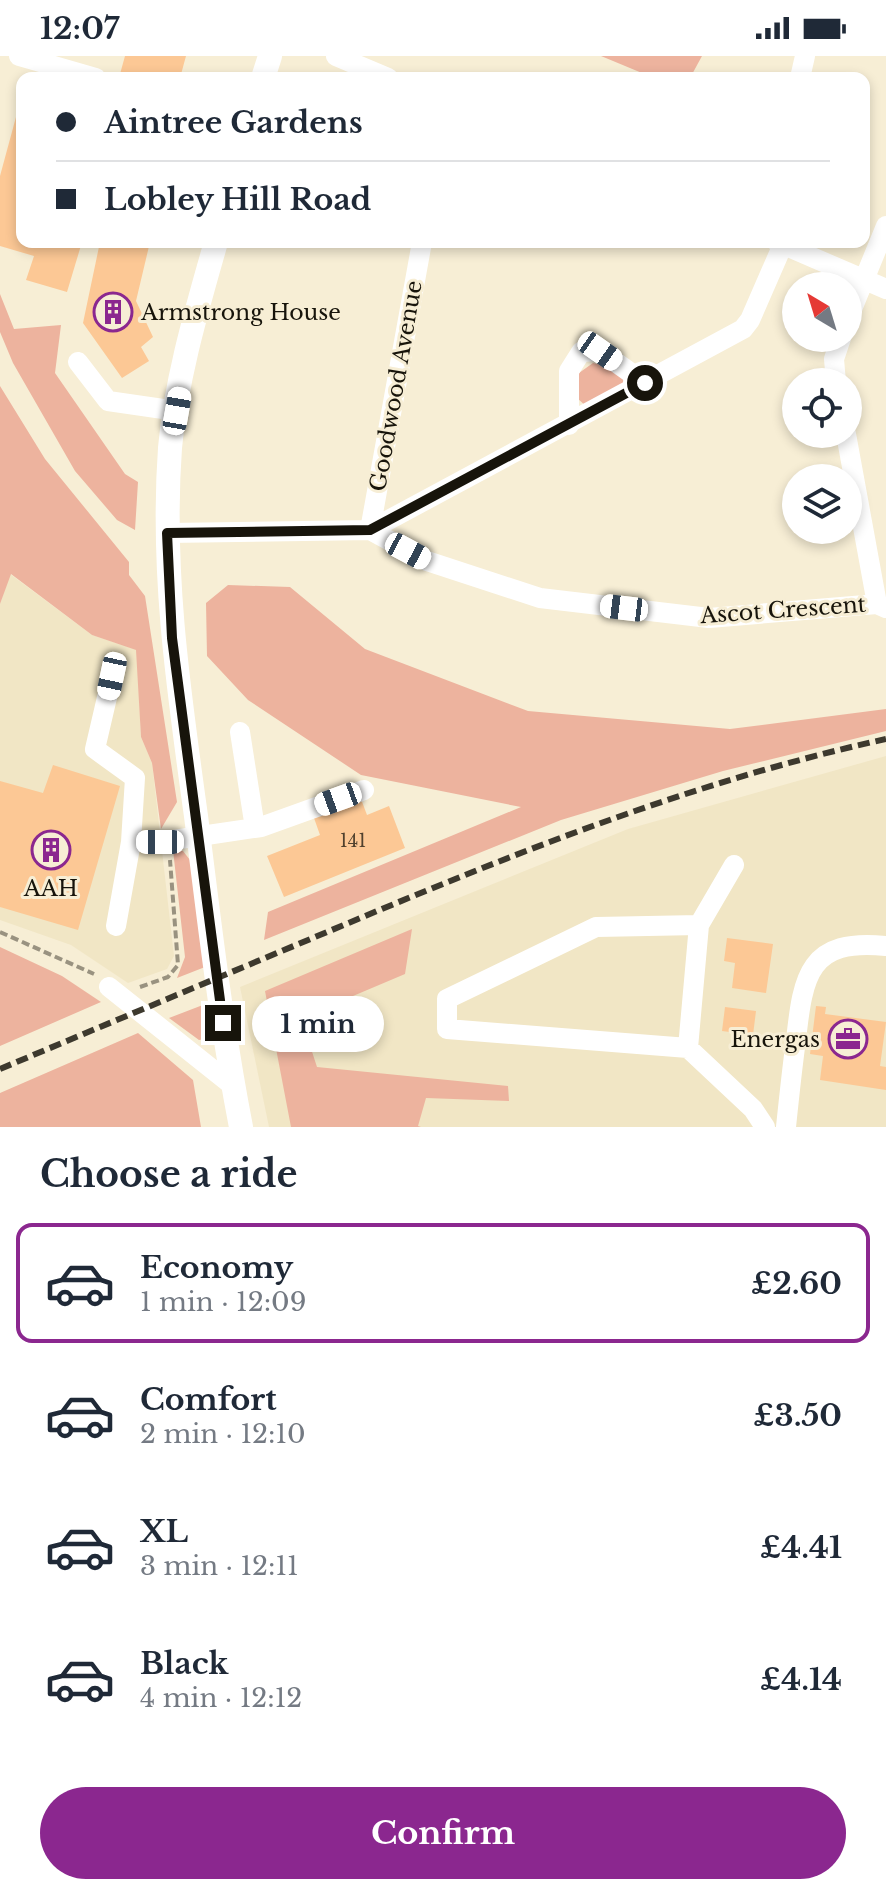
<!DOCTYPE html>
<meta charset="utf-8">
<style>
:root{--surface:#fff;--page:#f2f2f3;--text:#1f2937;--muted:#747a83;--line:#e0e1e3;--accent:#8b278f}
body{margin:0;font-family:"Libre Baskerville",serif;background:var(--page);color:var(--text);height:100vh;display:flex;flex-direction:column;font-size:30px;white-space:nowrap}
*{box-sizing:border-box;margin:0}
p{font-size:26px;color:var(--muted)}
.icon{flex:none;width:44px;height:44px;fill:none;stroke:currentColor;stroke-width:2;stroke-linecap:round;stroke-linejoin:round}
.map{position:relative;height:1071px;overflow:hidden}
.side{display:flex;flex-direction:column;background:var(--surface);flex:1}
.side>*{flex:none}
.banner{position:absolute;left:16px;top:16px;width:854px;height:176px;border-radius:16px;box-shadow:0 4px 12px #0003;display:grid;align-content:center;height:176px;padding:0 40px;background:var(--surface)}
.needle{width:52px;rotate:322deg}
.tools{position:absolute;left:782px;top:216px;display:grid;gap:16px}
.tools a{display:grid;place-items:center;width:80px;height:80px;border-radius:50%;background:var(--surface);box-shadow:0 4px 12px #0003;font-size:40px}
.end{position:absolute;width:36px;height:36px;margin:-18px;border:10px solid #17140b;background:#fff;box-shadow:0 0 0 4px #fff}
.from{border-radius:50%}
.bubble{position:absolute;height:56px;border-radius:28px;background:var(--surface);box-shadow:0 4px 12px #0003;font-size:26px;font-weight:700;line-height:56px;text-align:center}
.car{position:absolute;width:24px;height:48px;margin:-24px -12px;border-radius:10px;box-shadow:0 0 6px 2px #0007;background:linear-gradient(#fff 24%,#345 0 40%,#fff 0 76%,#345 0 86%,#fff 0)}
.banner b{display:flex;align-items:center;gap:28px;height:76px;font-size:30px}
.banner b+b{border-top:2px solid var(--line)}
.banner i{width:20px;height:20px;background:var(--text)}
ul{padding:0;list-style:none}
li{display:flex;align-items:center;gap:24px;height:120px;margin:0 16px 12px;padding:0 24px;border:4px solid transparent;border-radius:16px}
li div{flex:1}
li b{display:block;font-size:30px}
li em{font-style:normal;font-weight:700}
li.selected{border-color:var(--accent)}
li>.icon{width:72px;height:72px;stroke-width:1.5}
h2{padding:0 40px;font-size:36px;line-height:96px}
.action{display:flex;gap:16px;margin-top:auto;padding:16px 40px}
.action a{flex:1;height:92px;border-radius:48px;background:var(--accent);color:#fff;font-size:32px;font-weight:700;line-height:92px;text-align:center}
.status{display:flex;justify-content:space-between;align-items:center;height:56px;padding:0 40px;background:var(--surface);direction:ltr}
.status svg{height:22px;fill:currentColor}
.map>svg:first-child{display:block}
.built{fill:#f1e6c5}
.green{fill:#edb39e}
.building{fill:#fcc895}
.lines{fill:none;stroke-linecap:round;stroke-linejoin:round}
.path{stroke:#999280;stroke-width:4;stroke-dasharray:8 4;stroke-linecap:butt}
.minor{stroke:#fff;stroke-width:20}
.major{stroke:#fff;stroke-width:24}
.rail{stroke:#3d392e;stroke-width:6;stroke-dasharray:12 6;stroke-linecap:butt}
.route{stroke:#17140b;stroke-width:10}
.labels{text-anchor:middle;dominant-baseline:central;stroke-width:6;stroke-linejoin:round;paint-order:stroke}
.number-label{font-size:18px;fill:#50412e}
.poi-label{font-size:22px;fill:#17140b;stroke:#f7eed5;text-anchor:start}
.street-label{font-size:22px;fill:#17140b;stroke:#f7eed5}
</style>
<div class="status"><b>12:07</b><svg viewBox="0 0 49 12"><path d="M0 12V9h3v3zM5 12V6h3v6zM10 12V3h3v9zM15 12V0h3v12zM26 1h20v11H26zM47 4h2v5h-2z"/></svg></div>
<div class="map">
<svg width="886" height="1071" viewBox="0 0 886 1071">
<rect width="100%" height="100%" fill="#f7eed5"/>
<path class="built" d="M10,518L92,579L137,594L141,681L152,707L174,900L167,913L128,927L71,889L0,864V548Z
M886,700V1071H269L240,931L628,773Z"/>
<path class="green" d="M601,0H702L690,22H654Z
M0,238L14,273L61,269L55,317L125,418L138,426L135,474L117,464L75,415L13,307L0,276Z
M593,307C608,310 620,314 628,328L587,351L577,342L579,317Z
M0,330L45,403L129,506V519L145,540L177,746L161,773L152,707L141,681L136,594L92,579L11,518L0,548Z
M228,529L290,531L365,593L528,655L730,673L886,653V675L723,715L561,764L264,884L268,856L521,751L361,719L248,644L207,600L206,547Z
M173,794L183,795L190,804L205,911L177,922L185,901Z
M412,873L405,918L301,962L317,1011L508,1030L509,1045L426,1042L418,1070L421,1071H291L265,935Z
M0,891L62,920L101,946L0,990Z
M208,947L211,982L199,984L169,962Z
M138,977L193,1024L201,1071H0V1037Z"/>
<path class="building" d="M125,0H186L180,22H133L120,18Z
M16,61L22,63V186H82L67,236L26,224L34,200L0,190V120Z
M100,186H150L136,245L153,281L141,291L149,305L122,322L83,267Z
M53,709L120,730L78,874L0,851V725L43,737Z
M361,743L367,759L389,750L405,792L284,841L267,800L320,779L314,762Z
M727,882L773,888L766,937L732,932L735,907L724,905Z
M816,950L826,951L825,958L886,966L880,1010L886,1011V1034L820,1024L823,1000L810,998Z
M725,951L756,955L753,979L722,975Z"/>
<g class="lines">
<path class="path" d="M0,876L94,918
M140,931L168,921L178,909L170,804"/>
<path class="minor" d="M19,0L96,22
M336,0L388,22
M800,22L805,0
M777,186L886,233
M848,263L886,170
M78,306L108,345L177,355
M836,326L834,303L841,282
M569,369V315L581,296L600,295L645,327
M846,378L877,548
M370,474L743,273L750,264L784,186
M370,474L422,186
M167,477L370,474L427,505L540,542L709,562L877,548L886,552
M112,620L95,693L135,722L131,786L116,870
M240,676L255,772
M131,786H160L261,771L364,734
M734,809L699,869L688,992L753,1053L765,1071
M109,931L232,1029
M688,992L447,973V943L596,871L699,869
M786,1071C789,1042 792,1013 796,984C803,919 809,882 886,890"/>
<path class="major" d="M263,22L270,0
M216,186C197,253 176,323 170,392C161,517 179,637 196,760C209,864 221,968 241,1071"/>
<path class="rail" d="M0,1013C119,963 239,913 358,863C530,791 703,723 886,683"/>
</g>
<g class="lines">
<path class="route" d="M223,967L172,582L167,477L370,474L645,327"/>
</g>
<defs>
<g id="building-ring" transform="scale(2)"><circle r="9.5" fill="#f7eed5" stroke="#8b278f" stroke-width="1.5"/><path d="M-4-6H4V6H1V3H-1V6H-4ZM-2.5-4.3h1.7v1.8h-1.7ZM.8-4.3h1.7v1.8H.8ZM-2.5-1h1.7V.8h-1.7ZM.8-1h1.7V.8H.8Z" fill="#8b278f"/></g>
<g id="office-ring" transform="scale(2)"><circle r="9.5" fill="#f7eed5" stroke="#8b278f" stroke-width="1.5"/><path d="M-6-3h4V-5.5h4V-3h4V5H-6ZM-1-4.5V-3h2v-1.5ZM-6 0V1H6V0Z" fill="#8b278f"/></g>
</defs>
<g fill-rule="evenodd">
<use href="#building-ring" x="113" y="256"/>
<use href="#building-ring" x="51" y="794"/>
<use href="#office-ring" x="848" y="983"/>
</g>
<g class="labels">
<g class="number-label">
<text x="353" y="785">141</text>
</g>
<g class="poi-label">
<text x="141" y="256">Armstrong House</text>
<text x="51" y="832" text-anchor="middle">AAH</text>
<text x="820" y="983" text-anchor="end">Energas</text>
</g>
<g class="street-label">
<text transform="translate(396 330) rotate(-80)">Goodwood Avenue</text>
<text transform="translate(783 554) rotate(-4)">Ascot Crescent</text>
</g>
</g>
</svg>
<div class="tools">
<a><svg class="needle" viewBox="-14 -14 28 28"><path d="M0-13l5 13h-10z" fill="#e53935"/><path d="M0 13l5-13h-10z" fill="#747a83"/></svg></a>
<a><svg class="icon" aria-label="locate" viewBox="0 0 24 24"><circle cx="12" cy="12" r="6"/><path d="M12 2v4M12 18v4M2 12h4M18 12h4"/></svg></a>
<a><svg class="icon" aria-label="layers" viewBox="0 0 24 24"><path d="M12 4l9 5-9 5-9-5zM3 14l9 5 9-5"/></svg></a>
</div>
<i class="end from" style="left:645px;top:327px"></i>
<i class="end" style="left:223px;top:967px"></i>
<div class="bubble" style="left:252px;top:940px;width:132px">1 min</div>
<i class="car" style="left:600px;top:295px;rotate:125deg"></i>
<i class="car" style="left:177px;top:355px;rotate:10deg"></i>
<i class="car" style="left:408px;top:495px;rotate:118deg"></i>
<i class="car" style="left:624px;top:552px;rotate:277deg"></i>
<i class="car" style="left:112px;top:620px;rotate:192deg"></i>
<i class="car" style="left:338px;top:743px;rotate:250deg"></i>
<i class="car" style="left:160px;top:786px;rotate:270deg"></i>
<div class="banner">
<b><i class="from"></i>Aintree Gardens</b>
<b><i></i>Lobley Hill Road</b>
</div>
</div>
<section class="side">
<h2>Choose a ride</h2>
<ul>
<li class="selected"><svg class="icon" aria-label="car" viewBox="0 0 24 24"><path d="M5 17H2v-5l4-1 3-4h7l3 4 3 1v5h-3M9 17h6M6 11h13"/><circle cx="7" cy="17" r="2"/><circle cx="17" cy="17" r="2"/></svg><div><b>Economy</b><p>1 min · 12:09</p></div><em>£2.60</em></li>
<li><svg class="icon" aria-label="car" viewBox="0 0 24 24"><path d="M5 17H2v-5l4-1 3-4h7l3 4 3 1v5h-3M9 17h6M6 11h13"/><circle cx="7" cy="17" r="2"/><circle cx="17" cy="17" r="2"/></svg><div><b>Comfort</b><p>2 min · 12:10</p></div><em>£3.50</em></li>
<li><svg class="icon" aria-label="car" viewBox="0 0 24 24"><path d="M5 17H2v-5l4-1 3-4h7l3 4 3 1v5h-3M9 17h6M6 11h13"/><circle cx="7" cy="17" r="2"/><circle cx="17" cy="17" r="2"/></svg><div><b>XL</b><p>3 min · 12:11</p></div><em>£4.41</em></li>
<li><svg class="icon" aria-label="car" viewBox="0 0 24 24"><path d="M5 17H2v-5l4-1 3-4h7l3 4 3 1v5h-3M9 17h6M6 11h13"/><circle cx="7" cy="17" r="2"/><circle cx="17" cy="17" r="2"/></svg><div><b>Black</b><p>4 min · 12:12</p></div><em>£4.14</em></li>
</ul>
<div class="action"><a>Confirm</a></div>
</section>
